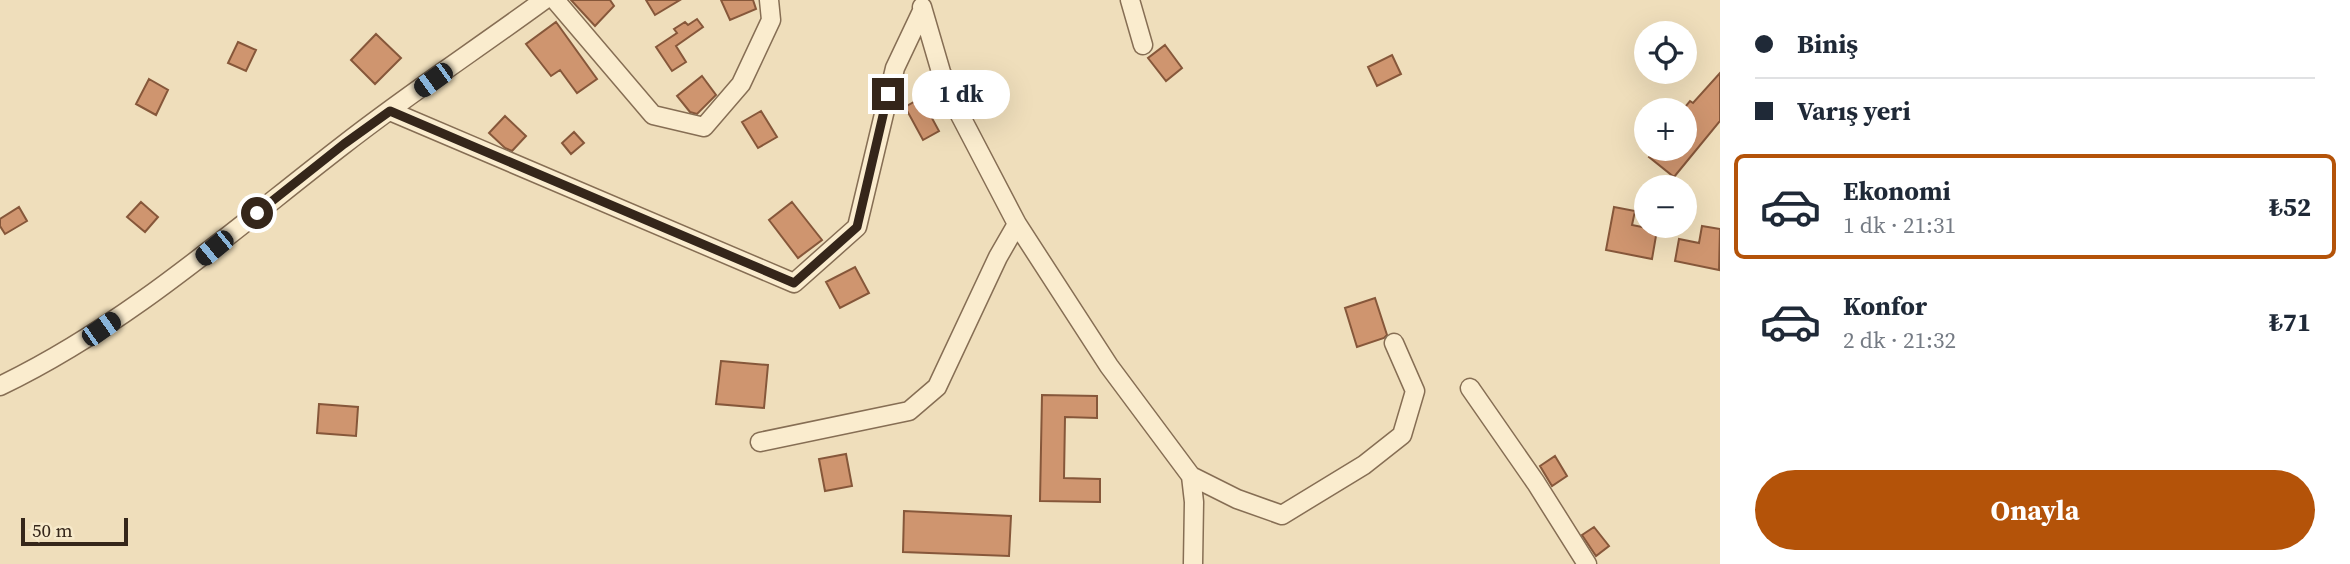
<!DOCTYPE html>
<html lang="tr">
<meta charset="utf-8">
<style>
:root{--surface:#fff;--page:#f2f2f3;--text:#1f2937;--muted:#747a83;--line:#e0e1e3;--accent:#b45309}
body{margin:0;font-family:"Source Serif 4",serif;background:var(--page);color:var(--text);height:100vh;display:flex;flex-direction:column;font-size:26px;white-space:nowrap}
*{box-sizing:border-box;margin:0}
p{font-size:23px;color:var(--muted)}
.icon{flex:none;width:38px;height:38px;fill:none;stroke:currentColor;stroke-width:2;stroke-linecap:round;stroke-linejoin:round}
.map{position:relative;flex:1;overflow:hidden}
.panel{display:flex;flex-direction:column;background:var(--surface);width:630px}
.panel>*{flex:none}
.hud{display:grid;align-content:center;height:154px;padding:0 35px;background:var(--surface)}
.buttons{position:absolute;left:1634px;top:21px;display:grid;gap:14px}
.buttons a{display:grid;place-items:center;width:63px;height:63px;border-radius:50%;background:var(--surface);box-shadow:0 7px 28px #0002;font-size:35px}
.scale{position:absolute;left:21px;bottom:18px;width:107px;box-sizing:border-box;padding-left:7px;border:4px solid #35261a;border-top:0;font-size:19px;line-height:24px;white-space:nowrap;color:#35261a;-webkit-text-stroke:5px #f6e9ca;paint-order:stroke}
.end{position:absolute;width:32px;height:32px;margin:-16px;border:9px solid #35261a;background:#fff;box-shadow:0 0 0 4px #fff}
.from{border-radius:50%}
.bubble{position:absolute;height:49px;border-radius:24px;background:var(--surface);box-shadow:0 7px 28px #0002;font-size:23px;font-weight:700;line-height:49px;text-align:center}
.car{position:absolute;width:21px;height:42px;margin:-21px -10px;border-radius:9px;box-shadow:0 0 5px 2px #0007;background:linear-gradient(#222 24%,#8ab4d8 0 40%,#222 0 76%,#8ab4d8 0 86%,#222 0)}
.hud b{display:flex;align-items:center;gap:24px;height:66px;font-size:26px}
.hud b+b{border-top:2px solid var(--line)}
.hud i{width:18px;height:18px;background:var(--text)}
ul{padding:0;list-style:none}
li{display:flex;align-items:center;gap:21px;height:105px;margin:0 14px 10px;padding:0 21px;border:4px solid transparent;border-radius:10px}
li div{flex:1}
li b{display:block;font-size:26px}
li em{font-style:normal;font-weight:700}
li.on{border-color:var(--accent)}
li>.icon{width:63px;height:63px;stroke-width:1.5}
.action{display:flex;gap:14px;margin-top:auto;padding:14px 35px}
.action a{flex:1;height:80px;border-radius:42px;background:var(--accent);color:#fff;font-size:28px;font-weight:700;line-height:80px;text-align:center}
main{display:flex;flex:1;min-height:0}
.map>svg:first-child{display:block}
.building{fill:#cf956f;stroke:#86573a;stroke-width:2}
.lines{fill:none;stroke-linecap:round;stroke-linejoin:round}
.minor-casing{stroke:#866e54;stroke-width:21}
.minor{stroke:#faecce;stroke-width:18}
.route{stroke:#35261a;stroke-width:9}
</style>
<main>
<div class="map">
<svg width="1720" height="564" viewBox="0 0 1720 564">
<rect width="100%" height="100%" fill="#efdebb"/>
<path class="building" d="M571,0H610L614,6L595,26Z
M646,0H680L655,15Z
M721,0H753L756,9L730,20Z
M697,19L703,27L676,46L686,62L672,71L656,47L677,33L674,29L685,22L688,25Z
M556,22L597,79L577,93L560,70L551,76L526,44Z
M376,34L401,58L375,84L351,60Z
M238,42L256,50L246,71L228,63Z
M1165,45L1182,68L1166,81L1148,58Z
M1392,55L1401,74L1377,86L1368,67Z
M1720,73V121L1674,177L1649,157L1655,149H1685V107L1690,101L1693,103Z
M702,76L716,95L697,114L690,112L677,96Z
M149,79L168,90L156,115L136,104Z
M921,98L939,131L923,140L905,107Z
M761,111L777,137L758,148L742,122Z
M505,116L526,136L512,151L505,148L489,133Z
M574,132L584,143L571,154L562,143Z
M141,202L158,217L145,232L127,217Z
M792,202L822,240L798,258L769,220Z
M19,207L27,221L5,234L0,226V219Z
M1614,207L1635,211L1632,225L1657,230L1652,259L1606,250Z
M1702,226L1720,229L1719,270L1675,261L1679,239L1699,243Z
M855,267L869,293L840,308L826,282Z
M1375,298L1387,335L1384,338L1357,347L1345,308Z
M721,361L768,365L764,408L716,404Z
M1042,395L1097,396V418L1065,417L1064,478L1100,479V502L1040,501Z
M319,404L358,407L356,436L317,433Z
M846,454L852,486L825,491L819,459Z
M1555,456L1567,476L1552,486L1540,466Z
M904,511L1011,516L1009,556L903,552Z
M1594,527L1609,546L1596,556L1582,535Z"/>
<g class="lines">
<g class="minor-casing">
<path id="minor" d="M555,0L653,115L704,127L741,84L771,20L769,0
M1130,0L1143,45
M922,7L941,72L959,113L1017,224L1109,366L1191,476L1194,502L1193,564
M390,111L794,283L857,227L895,68L922,11
M0,386C127,325 232,231 342,146C407,95 477,49 544,0
M1470,388L1536,483L1587,564
M760,442L909,411L937,387L998,257L1017,224
M1191,476L1237,499L1282,515L1364,465L1402,435L1415,391L1394,343"/>
</g>
<use href="#minor" class="minor"/>
</g>
<g class="lines">
<path class="route" d="M257,213L344,144L390,111L794,283L857,227L888,94"/>
</g>
</svg>
<div class="buttons">
<a><svg class="icon" aria-label="locate" viewBox="0 0 24 24"><circle cx="12" cy="12" r="6"/><path d="M12 2v4M12 18v4M2 12h4M18 12h4"/></svg></a>
<a>+</a>
<a>−</a>
</div>
<div class="scale">50 m</div>
<i class="end from" style="left:257px;top:213px"></i>
<i class="end" style="left:888px;top:94px"></i>
<div class="bubble" style="left:912px;top:70px;width:98px">1 dk</div>
<i class="car" style="left:433px;top:80px;rotate:234deg"></i>
<i class="car" style="left:214px;top:248px;rotate:231deg"></i>
<i class="car" style="left:101px;top:329px;rotate:55deg"></i>
</div>
<section class="panel">
<div class="hud">
<b><i class="from"></i>Biniş</b>
<b><i></i>Varış yeri</b>
</div>
<ul>
<li class="on"><svg class="icon" aria-label="car" viewBox="0 0 24 24"><path d="M5 17H2v-5l4-1 3-4h7l3 4 3 1v5h-3M9 17h6M6 11h13"/><circle cx="7" cy="17" r="2"/><circle cx="17" cy="17" r="2"/></svg><div><b>Ekonomi</b><p>1 dk · 21:31</p></div><em>₺52</em></li>
<li><svg class="icon" aria-label="car" viewBox="0 0 24 24"><path d="M5 17H2v-5l4-1 3-4h7l3 4 3 1v5h-3M9 17h6M6 11h13"/><circle cx="7" cy="17" r="2"/><circle cx="17" cy="17" r="2"/></svg><div><b>Konfor</b><p>2 dk · 21:32</p></div><em>₺71</em></li>
</ul>
<div class="action"><a>Onayla</a></div>
</section>
</main>
